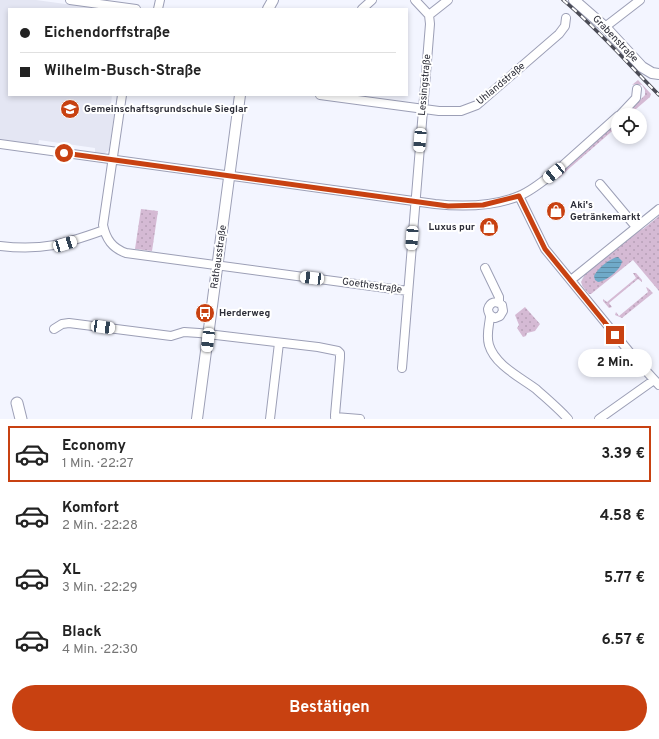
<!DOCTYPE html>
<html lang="de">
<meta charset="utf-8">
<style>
:root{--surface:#fff;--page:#f2f2f2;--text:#222;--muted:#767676;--line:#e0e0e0;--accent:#c84111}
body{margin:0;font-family:Overpass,sans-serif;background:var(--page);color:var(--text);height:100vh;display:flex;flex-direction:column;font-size:15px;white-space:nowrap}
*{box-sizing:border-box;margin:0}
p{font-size:13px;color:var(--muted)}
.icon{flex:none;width:22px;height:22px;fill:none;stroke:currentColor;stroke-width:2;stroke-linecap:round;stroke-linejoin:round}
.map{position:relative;height:419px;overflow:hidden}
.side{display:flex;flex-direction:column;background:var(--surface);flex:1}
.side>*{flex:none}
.guide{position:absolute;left:8px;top:8px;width:400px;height:88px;border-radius:0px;box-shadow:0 2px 6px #0003;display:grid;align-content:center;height:88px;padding:0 12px;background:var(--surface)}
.buttons{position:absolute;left:611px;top:108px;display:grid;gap:8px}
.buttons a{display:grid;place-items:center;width:36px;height:36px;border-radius:50%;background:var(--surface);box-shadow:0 2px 6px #0003;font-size:20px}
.end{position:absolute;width:18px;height:18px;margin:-9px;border:5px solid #c84111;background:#fff;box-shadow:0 0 0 2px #fff}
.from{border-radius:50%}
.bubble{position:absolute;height:28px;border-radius:14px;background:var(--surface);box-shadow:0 2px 6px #0003;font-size:13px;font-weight:700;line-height:28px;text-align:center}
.car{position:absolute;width:12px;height:24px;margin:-12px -6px;border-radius:5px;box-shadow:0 0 3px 1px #0007;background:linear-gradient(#fff 24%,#345 0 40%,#fff 0 76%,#345 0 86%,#fff 0)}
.guide b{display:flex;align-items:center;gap:14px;height:38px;font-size:15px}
.guide b+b{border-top:1px solid var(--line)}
.guide i{width:10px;height:10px;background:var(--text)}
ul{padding:7px 0 0;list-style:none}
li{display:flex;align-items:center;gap:12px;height:56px;margin:0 8px 6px;padding:0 4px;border:2px solid transparent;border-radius:0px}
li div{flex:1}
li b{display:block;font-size:15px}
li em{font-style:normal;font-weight:700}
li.selected{border-color:var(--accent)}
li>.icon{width:36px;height:36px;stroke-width:1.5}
.primary-button{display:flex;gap:8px;margin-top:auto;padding:8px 12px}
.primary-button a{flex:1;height:46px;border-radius:24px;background:var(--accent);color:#fff;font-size:16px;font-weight:700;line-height:46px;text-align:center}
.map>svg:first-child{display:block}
.built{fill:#e4e6f3}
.green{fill:url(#green-dots)}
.water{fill:url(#water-rules)}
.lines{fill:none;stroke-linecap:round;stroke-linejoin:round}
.minor-casing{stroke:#9c9fb6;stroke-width:10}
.tertiary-casing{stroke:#9c9fb6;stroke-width:12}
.secondary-casing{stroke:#9c9fb6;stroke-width:13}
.minor{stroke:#fff;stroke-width:8}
.tertiary{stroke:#fff;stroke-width:10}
.secondary{stroke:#fff;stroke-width:11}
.rail-casing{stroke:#4a4b55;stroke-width:3.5}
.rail{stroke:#fff;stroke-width:2;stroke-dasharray:6;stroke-linecap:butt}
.route{stroke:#c84111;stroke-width:5}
.labels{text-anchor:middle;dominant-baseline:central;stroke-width:4;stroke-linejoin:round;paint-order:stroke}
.street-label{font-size:10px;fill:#2c2d37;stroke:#fff}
.poi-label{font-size:10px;font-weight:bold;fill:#2c2d37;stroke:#fff;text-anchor:start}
</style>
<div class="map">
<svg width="659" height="419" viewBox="0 0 659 419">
<defs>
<pattern id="green-dots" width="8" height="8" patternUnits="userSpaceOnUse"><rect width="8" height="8" fill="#d5bad4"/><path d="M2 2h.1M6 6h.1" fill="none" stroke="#b7a0b7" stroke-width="1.8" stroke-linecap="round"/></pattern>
<pattern id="water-rules" width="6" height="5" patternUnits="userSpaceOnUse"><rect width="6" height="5" fill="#70aac9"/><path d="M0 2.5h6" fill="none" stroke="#5c8ba4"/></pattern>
</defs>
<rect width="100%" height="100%" fill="#f3f5ff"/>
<path class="built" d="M0,0H36L102,9H9V95H112L111,104L115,108L109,150L104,154L95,153V148L39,140L38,145L0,139Z"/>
<path class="green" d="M638,80L651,94L650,97L629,115L630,110L645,95V90L642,85L636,84L632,85Z
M618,121V126L564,173L559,178L556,175Z
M141,209L158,211L152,251L135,249Z
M659,214V291L633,260L591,294H589L583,287L581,282L585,274L640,230L643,229L658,217Z
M633,273H636L642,280V282L638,279L609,303L612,307L609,308L603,301V299L607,302L636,278Z
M646,287L648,288L653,293L622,318L615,315L616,312L619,316L648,292Z
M525,307L540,324L535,331L527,333L526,336L523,337L517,328L519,325L515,315Z"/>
<path class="water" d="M618,257L622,261C621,270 606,281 598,282L595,280L594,276C597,269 610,258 618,257Z"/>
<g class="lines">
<g class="minor-casing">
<path id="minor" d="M70,0L136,9
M158,9L160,0
M362,9L372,0
M429,15L448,0
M605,27L640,0
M122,95L103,225C106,239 112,248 126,253L408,291
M320,95L439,111H461L477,105L559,34L565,26L566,18
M620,115L636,98L637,89
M0,144L435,204C463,207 492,207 519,196C534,190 548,177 561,167C580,150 599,133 618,116
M600,184L636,227
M519,196L545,249L636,360L659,385
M0,246C43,251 65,244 104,230
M485,268L499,297V303
M571,280L659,209
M490,315L495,318L500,316L503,311L502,305C496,300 490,302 488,309C488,312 490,314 490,317C489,327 486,335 489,345C495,365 520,377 536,389C547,399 558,408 568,419
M54,329L62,324L69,323L171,336L184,332L199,333L318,347L338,351L340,353V358L335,415L336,419
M402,368L430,24L429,15L415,0
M335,417L360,419
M270,419L279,343
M599,419L654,380"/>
</g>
<g class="tertiary-casing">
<path id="tertiary" d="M574,0L605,27L642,67L652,73L659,74
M268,9L273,0
M197,419L240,95"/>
</g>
<g class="secondary-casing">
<path id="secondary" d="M17,403L21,419"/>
</g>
<use href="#minor" class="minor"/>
<use href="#tertiary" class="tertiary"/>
<use href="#secondary" class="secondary"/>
<g class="rail-casing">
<path id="rail" d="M563,0C598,29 627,63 659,95"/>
</g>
<use href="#rail" class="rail"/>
</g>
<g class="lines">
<path class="route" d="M64,153L448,206L483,205L519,196L545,249L615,335"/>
</g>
<defs>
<g id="school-disc" transform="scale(1)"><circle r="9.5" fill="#c84111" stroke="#fff"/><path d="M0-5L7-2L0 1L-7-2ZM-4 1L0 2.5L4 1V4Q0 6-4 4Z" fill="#fff"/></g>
<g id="shop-disc" transform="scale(1)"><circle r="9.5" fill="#c84111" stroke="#fff"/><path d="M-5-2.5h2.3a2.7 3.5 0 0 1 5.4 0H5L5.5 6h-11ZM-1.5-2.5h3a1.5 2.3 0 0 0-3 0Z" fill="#fff"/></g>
<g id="bus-disc" transform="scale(1)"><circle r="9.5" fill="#c84111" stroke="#fff"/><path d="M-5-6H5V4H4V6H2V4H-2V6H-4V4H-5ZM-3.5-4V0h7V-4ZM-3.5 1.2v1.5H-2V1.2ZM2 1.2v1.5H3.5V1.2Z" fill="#fff"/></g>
</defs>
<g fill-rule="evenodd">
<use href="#school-disc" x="70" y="109"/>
<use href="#shop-disc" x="556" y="211"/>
<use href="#shop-disc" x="489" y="227"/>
<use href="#bus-disc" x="205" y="313"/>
</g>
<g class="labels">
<g class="street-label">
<text transform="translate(615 39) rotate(46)">Grabenstraße</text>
<text transform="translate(501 84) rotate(-40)">Uhlandstraße</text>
<text transform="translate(425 85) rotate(-85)">Lessingstraße</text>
<text transform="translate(219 257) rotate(-82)">Rathausstraße</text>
<text transform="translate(372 286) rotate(8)">Goethestraße</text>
</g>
<g class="poi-label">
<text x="84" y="109">Gemeinschaftsgrundschule Sieglar</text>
<text x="570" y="205">Aki's<tspan x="570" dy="12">Getränkemarkt</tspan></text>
<text x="475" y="227" text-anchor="end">Luxus pur</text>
<text x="219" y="313">Herderweg</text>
</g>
</g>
</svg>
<div class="buttons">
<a><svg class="icon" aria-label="locate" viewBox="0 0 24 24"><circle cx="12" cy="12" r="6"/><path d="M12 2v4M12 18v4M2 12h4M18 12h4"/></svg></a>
</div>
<i class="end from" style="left:64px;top:153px"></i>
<i class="end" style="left:615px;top:335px"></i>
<div class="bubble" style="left:578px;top:349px;width:74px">2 Min.</div>
<i class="car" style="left:420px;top:140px;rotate:185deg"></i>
<i class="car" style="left:554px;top:173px;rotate:231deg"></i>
<i class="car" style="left:412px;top:238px;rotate:184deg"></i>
<i class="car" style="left:65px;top:244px;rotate:73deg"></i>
<i class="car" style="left:312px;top:278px;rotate:277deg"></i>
<i class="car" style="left:103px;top:327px;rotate:98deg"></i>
<i class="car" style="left:208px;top:340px;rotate:187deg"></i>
<div class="guide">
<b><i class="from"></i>Eichendorffstraße</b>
<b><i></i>Wilhelm-Busch-Straße</b>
</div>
</div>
<section class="side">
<ul>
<li class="selected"><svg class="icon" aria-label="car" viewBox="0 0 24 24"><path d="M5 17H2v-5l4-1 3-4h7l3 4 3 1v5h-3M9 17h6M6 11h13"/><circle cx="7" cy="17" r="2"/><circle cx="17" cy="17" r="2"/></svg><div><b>Economy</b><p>1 Min. · 22:27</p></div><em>3.39 €</em></li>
<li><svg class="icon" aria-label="car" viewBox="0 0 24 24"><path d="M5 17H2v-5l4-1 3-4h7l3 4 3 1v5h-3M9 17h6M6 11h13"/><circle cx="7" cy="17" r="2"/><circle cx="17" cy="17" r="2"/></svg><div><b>Komfort</b><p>2 Min. · 22:28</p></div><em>4.58 €</em></li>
<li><svg class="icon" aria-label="car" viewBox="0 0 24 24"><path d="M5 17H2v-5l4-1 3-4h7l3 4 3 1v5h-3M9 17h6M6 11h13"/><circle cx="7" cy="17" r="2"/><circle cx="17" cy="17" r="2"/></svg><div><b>XL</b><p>3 Min. · 22:29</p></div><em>5.77 €</em></li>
<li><svg class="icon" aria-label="car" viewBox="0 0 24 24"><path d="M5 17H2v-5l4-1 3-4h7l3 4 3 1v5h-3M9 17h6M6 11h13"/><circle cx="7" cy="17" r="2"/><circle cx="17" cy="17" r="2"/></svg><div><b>Black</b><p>4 Min. · 22:30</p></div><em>6.57 €</em></li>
</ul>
<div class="primary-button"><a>Bestätigen</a></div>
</section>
